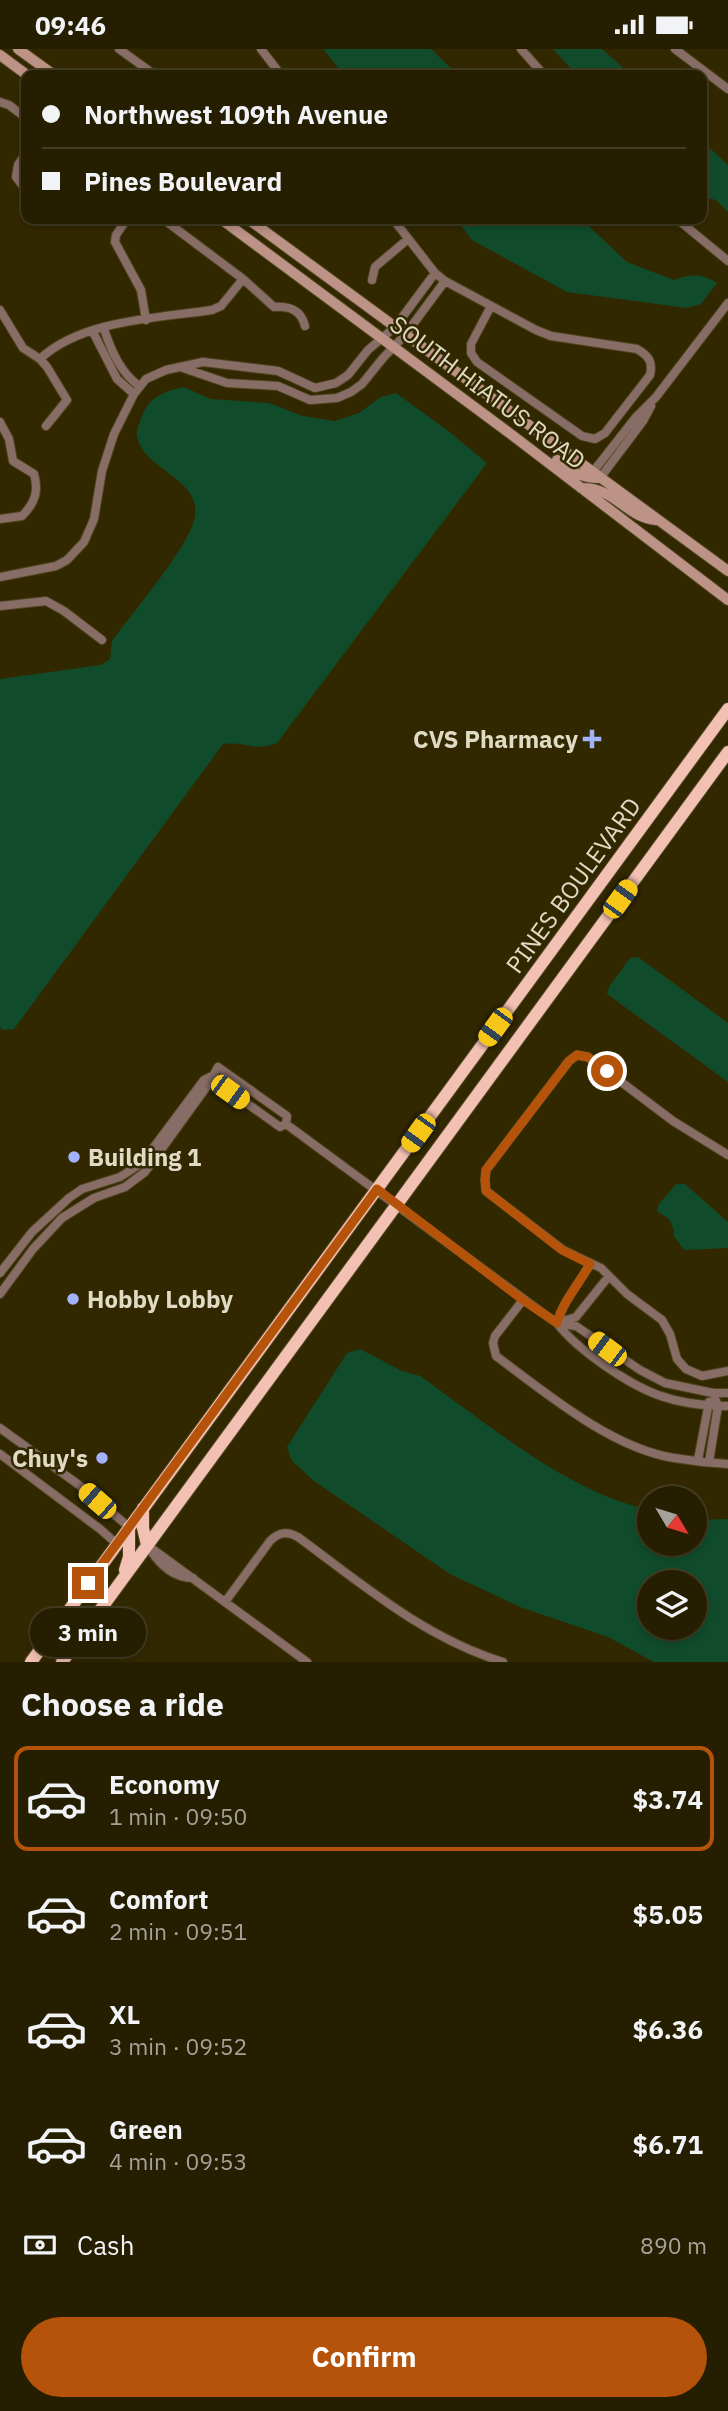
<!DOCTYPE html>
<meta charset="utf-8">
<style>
:root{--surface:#261e00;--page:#2e270a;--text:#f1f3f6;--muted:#a4a299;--line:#423c22;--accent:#b45309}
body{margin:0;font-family:"IBM Plex Sans",sans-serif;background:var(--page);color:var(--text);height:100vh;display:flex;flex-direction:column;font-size:26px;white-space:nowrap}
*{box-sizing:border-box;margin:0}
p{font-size:23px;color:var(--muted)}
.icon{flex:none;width:38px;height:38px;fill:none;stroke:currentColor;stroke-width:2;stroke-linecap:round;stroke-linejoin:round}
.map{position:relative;height:1613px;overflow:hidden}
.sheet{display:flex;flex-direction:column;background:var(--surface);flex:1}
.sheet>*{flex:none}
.banner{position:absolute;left:21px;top:21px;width:686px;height:154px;border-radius:14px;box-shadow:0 4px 10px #0003,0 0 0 2px var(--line);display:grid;align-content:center;height:154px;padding:0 21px;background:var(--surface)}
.needle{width:46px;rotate:128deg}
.controls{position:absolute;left:637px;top:1437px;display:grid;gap:14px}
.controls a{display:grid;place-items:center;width:70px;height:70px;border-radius:50%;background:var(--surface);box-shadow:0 4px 10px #0003,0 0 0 2px var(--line);font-size:35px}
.end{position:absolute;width:32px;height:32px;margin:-16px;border:9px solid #b45309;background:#fff;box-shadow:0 0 0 4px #fff}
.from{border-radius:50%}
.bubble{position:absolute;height:49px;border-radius:24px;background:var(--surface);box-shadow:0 4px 10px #0003,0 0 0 2px var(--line);font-size:23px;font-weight:800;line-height:49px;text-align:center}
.car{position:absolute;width:21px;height:42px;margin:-21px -10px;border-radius:9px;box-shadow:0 0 5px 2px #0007;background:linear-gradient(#f5c518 24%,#345 0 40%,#f5c518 0 76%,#345 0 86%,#f5c518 0)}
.banner b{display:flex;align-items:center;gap:24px;height:66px;font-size:26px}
.banner b+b{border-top:2px solid var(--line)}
.banner i{width:18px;height:18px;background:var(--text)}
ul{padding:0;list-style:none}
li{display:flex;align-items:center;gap:21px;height:105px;margin:0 14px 10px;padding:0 7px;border:4px solid transparent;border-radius:14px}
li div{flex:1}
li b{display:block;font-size:26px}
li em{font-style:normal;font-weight:800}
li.active{border-color:var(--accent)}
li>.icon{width:63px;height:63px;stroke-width:1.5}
h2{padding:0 21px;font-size:32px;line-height:84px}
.pay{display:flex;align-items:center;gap:18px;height:77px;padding:0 21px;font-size:26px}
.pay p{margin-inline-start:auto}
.action{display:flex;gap:14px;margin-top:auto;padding:14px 21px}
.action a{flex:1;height:80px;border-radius:42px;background:var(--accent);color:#fff;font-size:28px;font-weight:800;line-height:80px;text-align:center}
.status{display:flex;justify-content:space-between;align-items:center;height:49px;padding:0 35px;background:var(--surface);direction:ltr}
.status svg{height:19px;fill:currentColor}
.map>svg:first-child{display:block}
.water{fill:#104c2c;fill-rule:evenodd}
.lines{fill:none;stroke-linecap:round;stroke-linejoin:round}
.minor-casing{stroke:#4e4520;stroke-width:10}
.secondary-casing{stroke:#4e4520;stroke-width:12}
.trunk-casing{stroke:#4e4520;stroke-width:14}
.minor{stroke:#886d66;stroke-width:8}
.secondary{stroke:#be9387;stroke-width:10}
.trunk{stroke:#f2c1b4;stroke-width:12}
.route{stroke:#b45309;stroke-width:9}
.poi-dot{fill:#a3b2fd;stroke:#322800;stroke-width:2.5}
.labels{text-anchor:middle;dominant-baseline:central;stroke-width:5;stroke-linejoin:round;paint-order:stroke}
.street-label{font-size:24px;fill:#e0dbc5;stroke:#322800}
.poi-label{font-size:24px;font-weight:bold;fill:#e0dbc5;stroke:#322800;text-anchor:end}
</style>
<div class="status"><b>09:46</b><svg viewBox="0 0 49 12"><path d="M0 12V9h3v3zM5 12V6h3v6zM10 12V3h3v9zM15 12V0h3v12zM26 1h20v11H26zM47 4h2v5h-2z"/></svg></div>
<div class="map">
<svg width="728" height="1613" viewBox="0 0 728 1613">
<rect width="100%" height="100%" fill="#322800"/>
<path class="water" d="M323,0H431L458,26H344Z
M553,0H602L631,26H577Z
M702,92L728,116V163L716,151L702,148Z
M456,170H581L627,213L674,231C689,225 702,224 717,234L701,255L687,259L567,243L472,191Z
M184,338L210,350L269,354L303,367L335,372L359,364L381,348L396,344L447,381L487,414L277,694C254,703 247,692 223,695L14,980L3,981L0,978V630L101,616L110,610L112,592C131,566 192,494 195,467C201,429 143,421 137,387C136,381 140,373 142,367C149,347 166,342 184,338Z
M638,908L728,974V1033L607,945L609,938L630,909Z
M676,1135H685L728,1173V1199L684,1201L674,1187V1181L669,1170L657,1162L659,1155Z
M360,1300L402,1322L420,1327C490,1376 564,1441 649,1461V1494H695V1471L728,1470V1613H654L608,1588L520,1558L450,1525L314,1432L292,1412L287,1398L347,1304ZM649,1533H695V1578H649Z"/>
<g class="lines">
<g class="minor-casing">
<path id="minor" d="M119,0L155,26
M261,0L281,26
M521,0L544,26
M675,0L728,40
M0,53L9,56L26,69
M26,104L18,116L16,128L26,141
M127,170L116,186L115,193L141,241L146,271
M163,170L243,230L274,258C290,257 301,261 305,277
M393,170L435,224L445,232L536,281L551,287L637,300C649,307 653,313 650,326L605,384L595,390L582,387L477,313L471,304V295L491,257
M677,170L728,212
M372,231L375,218L408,190
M0,261L23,299L40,310L47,318L67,351L46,377
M104,280C111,301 120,323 139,337
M93,283L117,330L134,345
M40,310C81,271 158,269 212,261L221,257L243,230
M183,319L227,334L278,337L310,351L337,349L351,343L362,335L383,309L405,286L445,232
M0,373L9,390L13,412L34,425C39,442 35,454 22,467L0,470
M592,424L636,368L656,348L728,254
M600,429L643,372L651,357
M0,528L56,517L67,511L84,493L94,470L102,422L114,385L134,345L146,330L166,321L203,313L278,322L315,339L336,334L348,326L368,301L395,278L435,224
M0,557L46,552L64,562L102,591
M210,1028L280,1078L286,1075L544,1265L557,1274L576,1277L640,1321L665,1334L713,1344H728
M728,1106L673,1072L588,1008L577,1006L569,1012L486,1121L485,1131L486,1142L563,1201L601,1219L627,1245L662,1271L670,1285L677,1310L686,1320L702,1327L728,1322
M0,1224L32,1183L69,1149L82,1140L120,1128L142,1114L204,1031L210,1028
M0,1245L33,1200L62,1169L94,1149L125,1138L145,1123L208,1036L218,1018L287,1067L286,1075
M523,1251L495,1287L493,1294L496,1307C546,1344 611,1399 674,1409C692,1412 710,1414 728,1415
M560,1273L576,1268L609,1227
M557,1274C576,1300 628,1335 658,1346C680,1354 705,1357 728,1357
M557,1274C563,1252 579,1235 590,1215
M0,1379L79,1436L129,1478
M0,1405L100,1480L117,1495
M698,1411L709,1353
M709,1413L718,1357L713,1344
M147,1496L307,1613
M149,1499C159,1515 174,1529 193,1529
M225,1553L270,1492C279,1483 287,1482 298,1488C363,1536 425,1589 503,1613"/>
</g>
<g class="secondary-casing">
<path id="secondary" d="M18,0L54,26
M0,6L27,26
M221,170L512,386L728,551
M248,170L728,522
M557,411C571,422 581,429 599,429
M581,439C615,438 625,468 656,471"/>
</g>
<g class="trunk-casing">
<path id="trunk" d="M143,1459V1479L147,1496
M125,1521L129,1508V1478
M31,1613L728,660
M62,1613L728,703"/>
</g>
<use href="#minor" class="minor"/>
<use href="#secondary" class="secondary"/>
<use href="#trunk" class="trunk"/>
</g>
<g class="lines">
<path class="route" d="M88,1534L377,1140L523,1251L557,1274C563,1252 579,1235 590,1215L562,1201L486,1142L485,1130L486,1121L569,1012L577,1006L588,1008L607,1022"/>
</g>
<g class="poi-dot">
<path d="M588.5 679.5h7v7h7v7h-7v7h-7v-7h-7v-7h7z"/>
<circle cx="74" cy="1108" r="7"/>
<circle cx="73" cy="1250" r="7"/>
<circle cx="102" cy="1409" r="7"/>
</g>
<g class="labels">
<g class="street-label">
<text transform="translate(488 343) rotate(37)">SOUTH HIATUS ROAD</text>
<text transform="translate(573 836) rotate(-54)">PINES BOULEVARD</text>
</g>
<g class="poi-label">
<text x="578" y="690">CVS Pharmacy</text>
<text x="88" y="1108" text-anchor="start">Building 1</text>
<text x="87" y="1250" text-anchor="start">Hobby Lobby</text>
<text x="88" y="1409">Chuy's</text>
</g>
</g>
</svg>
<div class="controls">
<a><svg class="needle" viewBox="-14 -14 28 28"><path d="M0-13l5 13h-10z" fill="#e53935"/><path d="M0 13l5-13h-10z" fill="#a4a299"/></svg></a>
<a><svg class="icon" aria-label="layers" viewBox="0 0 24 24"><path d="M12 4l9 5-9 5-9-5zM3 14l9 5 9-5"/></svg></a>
</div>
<i class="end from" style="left:607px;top:1022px"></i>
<i class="end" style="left:88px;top:1534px"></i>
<div class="bubble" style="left:30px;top:1559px;width:116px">3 min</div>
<i class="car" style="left:620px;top:850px;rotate:36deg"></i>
<i class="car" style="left:495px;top:978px;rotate:216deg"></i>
<i class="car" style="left:230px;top:1043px;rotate:126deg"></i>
<i class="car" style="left:418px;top:1084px;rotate:216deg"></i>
<i class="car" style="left:607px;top:1300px;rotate:307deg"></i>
<i class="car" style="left:97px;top:1452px;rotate:311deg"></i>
<div class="banner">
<b><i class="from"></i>Northwest 109th Avenue</b>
<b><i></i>Pines Boulevard</b>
</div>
</div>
<section class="sheet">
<h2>Choose a ride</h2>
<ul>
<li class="active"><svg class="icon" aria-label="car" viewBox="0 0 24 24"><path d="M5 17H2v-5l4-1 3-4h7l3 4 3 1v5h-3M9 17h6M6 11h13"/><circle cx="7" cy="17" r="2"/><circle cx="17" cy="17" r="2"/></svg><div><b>Economy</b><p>1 min · 09:50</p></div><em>$3.74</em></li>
<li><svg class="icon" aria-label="car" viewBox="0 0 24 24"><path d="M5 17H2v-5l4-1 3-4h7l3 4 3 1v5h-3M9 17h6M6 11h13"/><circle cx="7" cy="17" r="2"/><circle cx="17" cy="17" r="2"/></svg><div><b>Comfort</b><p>2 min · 09:51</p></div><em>$5.05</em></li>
<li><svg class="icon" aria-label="car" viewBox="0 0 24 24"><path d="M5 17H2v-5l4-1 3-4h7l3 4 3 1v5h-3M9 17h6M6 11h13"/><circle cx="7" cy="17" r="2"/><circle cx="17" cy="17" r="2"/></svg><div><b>XL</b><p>3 min · 09:52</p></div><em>$6.36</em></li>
<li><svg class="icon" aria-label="car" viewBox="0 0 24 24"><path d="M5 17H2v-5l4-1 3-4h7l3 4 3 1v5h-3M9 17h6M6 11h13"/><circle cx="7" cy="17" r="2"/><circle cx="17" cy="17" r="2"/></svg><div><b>Green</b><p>4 min · 09:53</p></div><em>$6.71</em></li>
</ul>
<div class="pay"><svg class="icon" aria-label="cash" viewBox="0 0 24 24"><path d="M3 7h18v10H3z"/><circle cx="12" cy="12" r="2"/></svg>Cash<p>890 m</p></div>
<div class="action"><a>Confirm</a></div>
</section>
